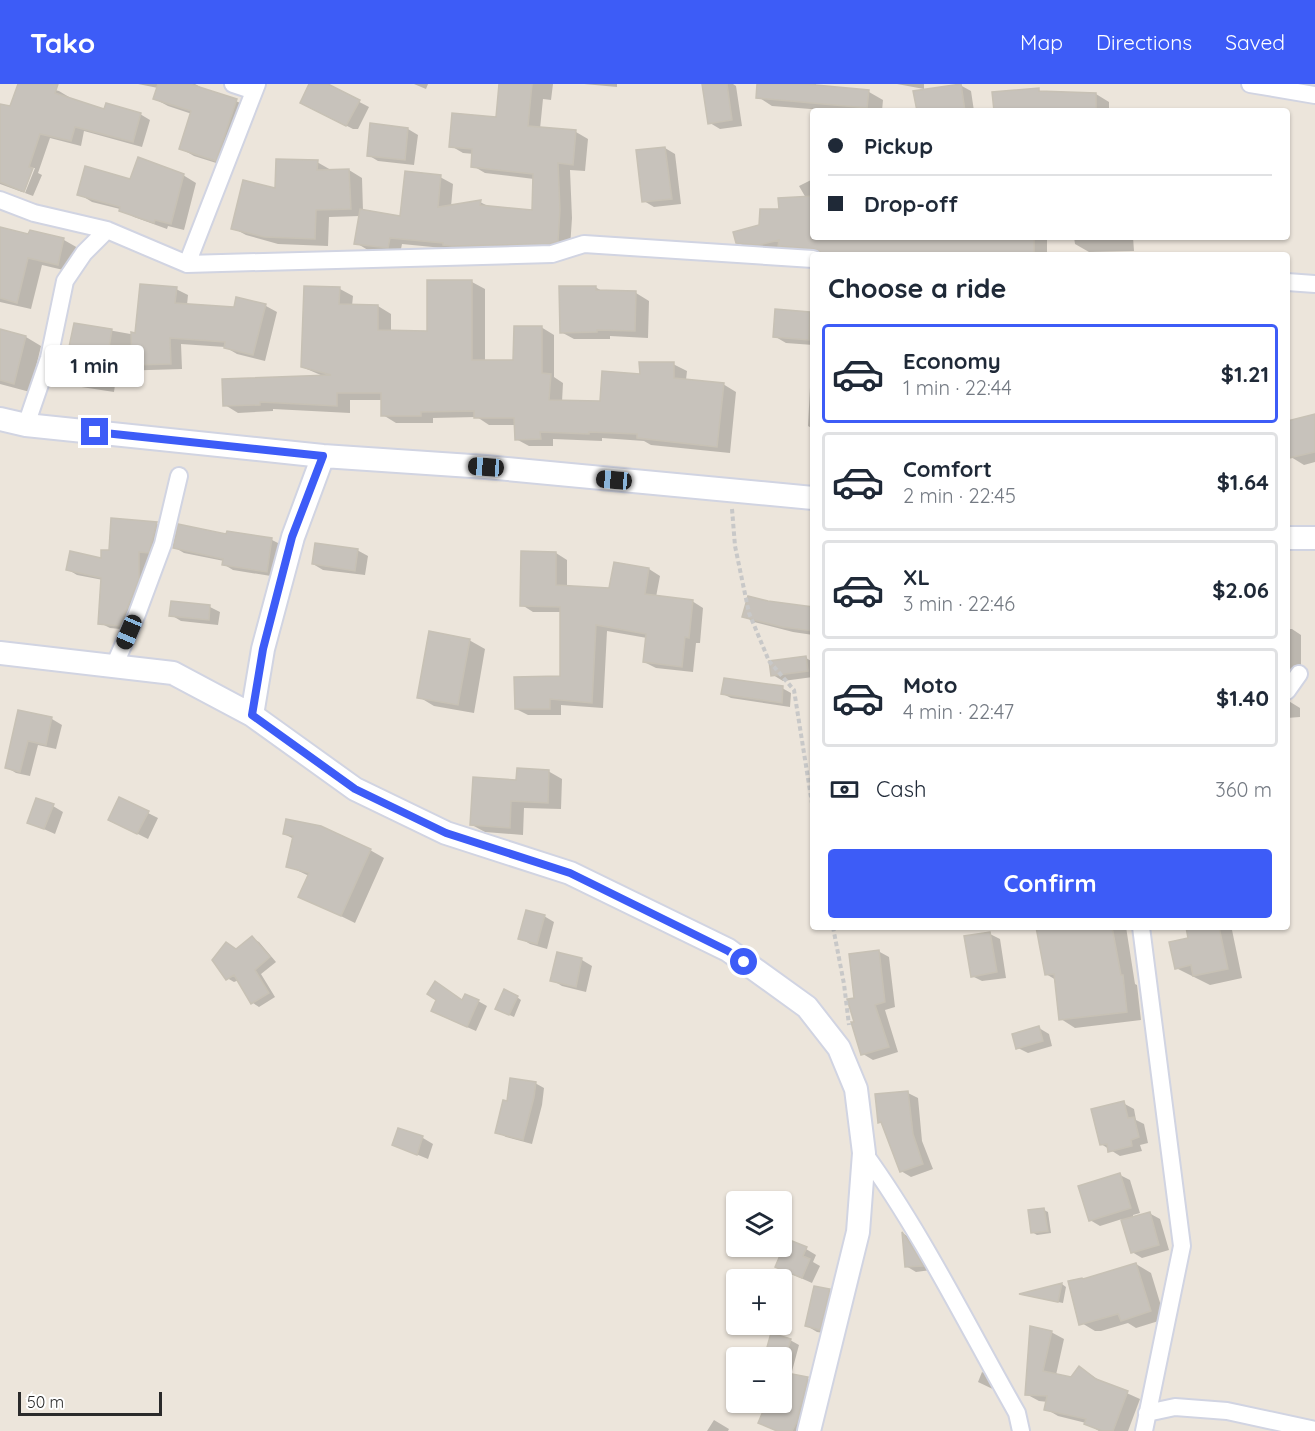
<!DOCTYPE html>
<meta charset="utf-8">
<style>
:root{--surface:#fff;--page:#f6f6f7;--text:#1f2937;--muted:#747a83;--line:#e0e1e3;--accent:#3d5cf7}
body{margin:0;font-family:Quicksand,sans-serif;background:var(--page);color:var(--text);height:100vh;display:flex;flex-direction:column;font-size:22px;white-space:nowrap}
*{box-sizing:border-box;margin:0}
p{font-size:20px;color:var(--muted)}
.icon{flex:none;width:33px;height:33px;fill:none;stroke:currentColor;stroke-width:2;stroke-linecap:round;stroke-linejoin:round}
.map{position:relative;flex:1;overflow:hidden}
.panel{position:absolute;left:810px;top:168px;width:480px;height:678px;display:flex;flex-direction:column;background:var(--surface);border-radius:6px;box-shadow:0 2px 4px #0004}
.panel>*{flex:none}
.hud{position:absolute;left:810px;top:24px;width:480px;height:132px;border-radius:6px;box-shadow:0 2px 4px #0004;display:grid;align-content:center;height:132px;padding:0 18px;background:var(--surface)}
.fabs{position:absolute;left:726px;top:1107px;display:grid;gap:12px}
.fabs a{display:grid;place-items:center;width:66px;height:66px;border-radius:6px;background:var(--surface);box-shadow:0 2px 4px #0004;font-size:30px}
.scale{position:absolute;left:18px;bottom:15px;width:144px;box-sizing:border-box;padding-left:6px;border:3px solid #2a2a2a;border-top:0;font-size:16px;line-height:21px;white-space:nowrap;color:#2a2a2a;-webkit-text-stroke:4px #fff;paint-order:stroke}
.end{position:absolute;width:27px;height:27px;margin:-14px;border:8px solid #3d5cf7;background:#fff;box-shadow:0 0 0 3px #fff}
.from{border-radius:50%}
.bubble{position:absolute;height:42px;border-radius:6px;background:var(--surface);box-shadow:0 2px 4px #0004;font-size:20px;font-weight:700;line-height:42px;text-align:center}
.car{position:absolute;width:18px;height:36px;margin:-18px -9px;border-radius:8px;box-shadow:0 0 4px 2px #0007;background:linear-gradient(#222 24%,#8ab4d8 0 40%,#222 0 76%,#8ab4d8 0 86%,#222 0)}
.hud b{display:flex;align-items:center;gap:21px;height:57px;font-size:22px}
.hud b+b{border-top:2px solid var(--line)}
.hud i{width:15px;height:15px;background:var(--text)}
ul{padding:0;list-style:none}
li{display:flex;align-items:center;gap:18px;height:99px;margin:0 12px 9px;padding:0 6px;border:3px solid var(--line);border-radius:6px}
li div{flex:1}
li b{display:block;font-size:22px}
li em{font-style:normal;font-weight:700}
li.selected{border-color:var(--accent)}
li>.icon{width:54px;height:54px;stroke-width:1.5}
h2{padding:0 18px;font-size:27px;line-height:72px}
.pay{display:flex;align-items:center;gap:15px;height:66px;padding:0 18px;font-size:22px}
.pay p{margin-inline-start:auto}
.cta{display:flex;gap:12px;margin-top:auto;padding:12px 18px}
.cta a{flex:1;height:69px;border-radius:6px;background:var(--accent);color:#fff;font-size:24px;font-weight:700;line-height:69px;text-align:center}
header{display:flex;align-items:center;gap:36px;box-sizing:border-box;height:84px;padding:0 30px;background:var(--accent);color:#fff}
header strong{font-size:28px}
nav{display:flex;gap:33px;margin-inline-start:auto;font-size:21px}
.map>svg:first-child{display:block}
.shadow{fill:#0003}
.building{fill:#c7c2bb;stroke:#c7c1b5;stroke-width:1.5}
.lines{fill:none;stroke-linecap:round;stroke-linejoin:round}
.street-casing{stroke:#d1d4e2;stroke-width:20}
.secondary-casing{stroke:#d1d4e2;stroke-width:26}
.path{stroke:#c8c8c8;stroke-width:4;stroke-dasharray:4.5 3;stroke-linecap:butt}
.street{stroke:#fff;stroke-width:16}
.secondary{stroke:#fff;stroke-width:22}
.route{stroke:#3d5cf7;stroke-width:8}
</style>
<header>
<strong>Tako</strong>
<nav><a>Map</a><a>Directions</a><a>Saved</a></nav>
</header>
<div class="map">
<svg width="1315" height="1347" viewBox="0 0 1315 1347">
<rect width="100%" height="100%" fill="#ece5db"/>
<path class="shadow" d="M19,0H33L59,7L69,13L68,15L105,27L140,30L150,36L142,63L84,47L81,62L50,54L38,89L42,91L33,112L25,109L35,84H32L22,108L0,100V22L11,24Z
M138,0H195L209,8L236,17L250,24L229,83L194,72L180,64L192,30L168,22L155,15L158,4Z
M311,0H325L369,23L358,45H353L312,24Z
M414,0H428L426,5Z
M501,0H553L551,16L543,15L540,45L576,48L588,55L585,87L570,86L572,134L570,164L453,165L402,160L400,170L368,166L356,159L360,132L329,133L328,162L278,160L246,151L233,144L276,106L317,78L331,86H349L362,94L363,127L402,133L440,93L453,100L451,123L480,118L490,123L534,128V95L485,89L473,82L474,70L463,69L451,62L497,35Z
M584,0H617V3Z
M704,0H733L736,2L742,42L720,45L710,39Z
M759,0H816V3L869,8L883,16L882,27H837L772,22L758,13Z
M897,0H924V5Z
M960,1L971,7L974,27H918Z
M1038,6L1043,9L1096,10L1109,18V27H996Z
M372,41L408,45L418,51L414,81L378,77L368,71Z
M665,64L675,70L681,120L654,123L644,117Z
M183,91L196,99L184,146L168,142L167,145L134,133L120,125L92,118L79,110L131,97Z
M811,96L813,97V153H1047V171H814L793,169L786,165L773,168L751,166L737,158L780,126L806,114L799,102Z
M0,144L30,152L31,147L64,156L78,164L72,188L42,181L31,225L0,218Z
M1074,153H1133L1134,167L1089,168L1075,160Z
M429,197L472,198L485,205V278H515L541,243L554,251V293L563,299L562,318L602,319L641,291L673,280L687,287L686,296L723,300L736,308L730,369L651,361L644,357L602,354V357L553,355V362H529L516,355V341H489L477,333L433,334V339H396L383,331V316H350V329L273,325V327L238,329L225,321L323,292L302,283L340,205L353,212L352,222H378L391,230V248H428Z
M595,203L604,208L636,209L649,217L648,254L610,252V255H574L561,248Z
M176,205L188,211L187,221L235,225L237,215L266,222L277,228L265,277L237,270L225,263L181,260L182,285L117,287L114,308L75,302L64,295L75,240L136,251Z
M776,227L813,230V261L786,259L774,252Z
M0,247L26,253L41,262L30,308L0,300Z
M810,303H813V345L808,342Z
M1315,332V378L1304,381L1291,373L1287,358V338Z
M112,436L157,440L166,445L158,473L148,472V501L130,546L110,544L100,539L103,496L77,491L67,485L103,476L110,468Z
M228,449L272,456L282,461L277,493L233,486L223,480L224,477L184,469L174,463L228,452Z
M357,466L368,472L365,491L323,486L313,480Z
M556,469L567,476V503L611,505L649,485L660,492L656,513L692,517L703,524L700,559H696L693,588L656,584L644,578L647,554L607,547L603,624L561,621V631H528L516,625L562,594V528H533L522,521Z
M210,523L220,528L218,541L181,537L171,531Z
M813,525V551L793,548L754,538L744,532Z
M1287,545H1292L1301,551V584L1287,610Z
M469,556L485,565L474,629L434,622L419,613Z
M806,574L813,578V593L783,597L773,591Z
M782,604L791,609L790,623L731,614L723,610Z
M1287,616L1300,624V633L1287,634Z
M19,627L52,635L62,641L56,665L38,661L30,692L16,689L6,683Z
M548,687L562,695L561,725L524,724L523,751L485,748L472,741L518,698Z
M53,722L63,728L55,750L28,738Z
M148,729L158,734L148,755L120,741Z
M284,750L370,766L384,774L355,839L300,812L309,792L288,782L294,755Z
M544,832L554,838L547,865L530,860L520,854Z
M1037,843H1126L1135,900L1137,901L1141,936L1075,944L1061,935L1056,896L1046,890Z
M1190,843H1227L1232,846L1242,894L1210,901L1176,884L1190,855Z
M990,850L1000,855L1006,894L982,897L972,892Z
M252,854L259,858L276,878L261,890L275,913L259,923L253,919L239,896L234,898L227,894L237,867Z
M878,867L889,873L895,923L885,926L898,968L873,976L863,970L855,939L856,915Z
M558,870L582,876L592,882L586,908L562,902L552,896Z
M517,913L521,916L514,933L501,927Z
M463,917H478L487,922L476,947L442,932Z
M1039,944L1049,950L1052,962L1028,969L1018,964Z
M535,999L544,1004L542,1021L532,1060L506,1053L497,1048L508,1019Z
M908,1009L918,1014L922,1057L933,1085L911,1093L901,1087L884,1040L879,1038Z
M1123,1019L1134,1025L1136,1036L1144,1040L1148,1059L1140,1061L1142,1067L1120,1072L1101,1060Z
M399,1046L423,1054L433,1060L428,1075L394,1061Z
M1120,1091L1130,1096L1140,1129L1133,1131V1134L1149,1129L1160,1135L1169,1166L1142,1174L1132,1168L1122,1135L1100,1142L1090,1136Z
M1044,1126L1048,1128L1051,1149L1037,1151L1032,1148Z
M904,1150L912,1155L931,1186L916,1188L906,1182Z
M806,1165L816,1171L813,1178L820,1182L812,1199L787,1188Z
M1136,1180L1151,1189L1165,1235L1136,1244L1128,1239L1101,1247H1095L1080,1238L1084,1196Z
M1062,1200L1066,1203L1063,1219L1023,1211Z
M829,1207L839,1213L830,1250L817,1248L807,1242Z
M1051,1248L1064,1255L1056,1291L1072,1294L1080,1284L1102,1298L1140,1315L1128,1347H1099L1086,1339L1058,1332L1046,1325L1048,1318L1039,1317L1026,1310Z
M790,1256L799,1261L791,1291L808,1295L817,1300L804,1347H777L765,1327L744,1318H782V1274Z
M982,1288L991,1293L999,1308L978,1298Z
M714,1336L729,1345L728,1347H707Z"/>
<path class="building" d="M18,0H58L55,9L104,25L106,19L141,29L133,58L75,43L71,57L40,50L29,83L33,84L24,108L0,98V20L10,22Z
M158,0H190L237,15L216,77L179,65L191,27L153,15Z
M309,0H328L360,16L346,42L300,19Z
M499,0H532L528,42L576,46L573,81L558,79L560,126L558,157L550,160L452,162L443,161V159L390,154L388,164L354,160L360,125L400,132L405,87L441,91L438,123L481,116L480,121L532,126L533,90L471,83L472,65L449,63L452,29L496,33Z
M702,0H727L732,36L708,40Z
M757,0H805L869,6L867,24L756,14Z
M961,0L965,27H917L913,7Z
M1039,4V7L1096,9V27H994L992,8Z
M370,39L408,44L405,76L367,72Z
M665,63L672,115L642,118L636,66Z
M138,73L184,90L171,140L155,136L154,139L119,127L120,123L77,111L85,82L130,95Z
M276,75L318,76L317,86L349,85L351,125L316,126L315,155L264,153L231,145L243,96L275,104Z
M813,112V153H1034V171H823L819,167L814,165L778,162L779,156L759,161L736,159L733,148L759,141L760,125H779L778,114Z
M0,143L28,150L30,146L64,154L58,181L28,174L17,219L0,214Z
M427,196H472V276H513L514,242H542V289L551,290L549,316L600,317L602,287L640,290L639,278H674V294L724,299L717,363L637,354V350L589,348V350L540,348L541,355L515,356L514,334H474V327L421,328V332H381V309H337V322L260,318V321L223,322L222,295L331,291L301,283L304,202L340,203L339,220L378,221V246L427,247Z
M140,200L177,203L175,219L234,223L236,213L266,220L253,271L224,264L225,258L170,254L171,280L132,281L131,248L135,249Z
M559,202H596V206L636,207L635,247L597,246V248L560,249Z
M775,225L810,228L809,256L773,253Z
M74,239L112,245L103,302L62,296Z
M0,245L26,252L14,300L0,296Z
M1315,330V368L1289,374L1287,364V337Z
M111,434L157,438L149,469L139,468V495L120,542L98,540L101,494L66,486L70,467L101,474V466H109Z
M178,440L226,450L227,447L272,454L267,488L222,481L223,475L173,464Z
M315,459L358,465L355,487L312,480Z
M521,467L556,468V501L609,504L614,478L649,484L645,510L693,516L689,554L685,553L682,583L643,578L646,550L596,541L592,619L550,615V625H515L514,593L560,592V523L520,522Z
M748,512L768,517L813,523V547L782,543L742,533Z
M171,517L210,521L209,536L169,532Z
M429,547L470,555L458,621L417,614Z
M806,572L808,587L771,592L769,577Z
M724,594L783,602L782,619L721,610Z
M18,626L52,633L46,661L28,657L20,688L5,684Z
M517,684L549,686L548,719L511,717L510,744L470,741L473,693L516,696Z
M119,713L149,727L137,750L108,736Z
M36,714L54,720L44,745L27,739Z
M286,735L321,742L371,765L341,832L298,813L309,789L286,783L293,752L283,750Z
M526,826L545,831L537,860L518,855Z
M1036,843H1112L1121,891H1123L1127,928L1059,936L1054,890L1045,891Z
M1186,843H1219L1228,885L1193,892L1191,881L1175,885L1169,858L1188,854Z
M990,848L997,888L971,893L964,852Z
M252,852L270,873L255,886L269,909L251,920L234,891L226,896L212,876L226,858L236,865Z
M879,866L885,918L875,921L889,963L861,971L851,938H854L847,915L854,914L849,870Z
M557,868L582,874L576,903L550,897Z
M435,897L462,916L465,910L479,916L467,943L431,927L436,916L427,910Z
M504,905L518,912L509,931L495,925Z
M1039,942L1043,957L1016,965L1012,950Z
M510,994L536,998L534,1013L523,1056L495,1049L503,1016L507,1017Z
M908,1007L913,1050L923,1080L900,1088L881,1038L878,1039L875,1010Z
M1124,1017L1128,1034L1134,1033L1139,1053L1131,1056L1132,1062L1108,1068L1107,1060L1100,1061L1091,1025Z
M398,1044L423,1052L417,1071L392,1061Z
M1120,1089L1131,1124L1089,1137L1078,1102Z
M1044,1124L1048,1147L1031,1149L1028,1126Z
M1150,1128L1159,1161L1131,1169L1121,1136Z
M902,1148L916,1169L923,1182L905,1183Z
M787,1155L807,1163L803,1172L810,1175L802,1194L775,1183Z
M1136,1179L1151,1227L1121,1237L1118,1230L1079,1241L1068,1197L1082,1194L1083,1195Z
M1062,1199L1058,1218L1019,1210Z
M814,1202L830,1205L820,1246L805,1242Z
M1030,1242L1052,1247L1043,1287L1071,1293L1079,1282L1096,1295L1128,1307L1113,1347H1102L1084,1340L1086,1335L1044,1326L1047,1312L1025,1311Z
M771,1249L791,1255L785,1274H764Z
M782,1288L808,1293L797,1338L792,1347H777L758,1339L767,1318H782Z"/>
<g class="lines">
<g class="street-casing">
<path id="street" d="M233,0L254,7
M1250,0L1315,11
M0,116L34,129L107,146L187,180L552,170L584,160L813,175
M187,180L257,0
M1287,198L1315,200
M26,341L49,274L65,197L84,169L107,146
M114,582L137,530L163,460L179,392
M1287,607L1299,590
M1141,843L1182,1162L1144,1347
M864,1069C922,1149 968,1243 1017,1329L1021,1347
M1147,1329L1175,1323L1227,1327L1315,1346"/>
</g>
<g class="secondary-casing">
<path id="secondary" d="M0,335L26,341L323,372L486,383L813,414
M1287,454H1315
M0,569L173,589L252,631L355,705L446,749L570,789L728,866L807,923L839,964L856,1005L864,1069L858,1148L809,1347
M252,631L263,565L293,453L323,372"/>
</g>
<path class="path" d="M732,425L735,462L749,529L769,577L794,606L813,726
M833,843L844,900L849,941"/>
<use href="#street" class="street"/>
<use href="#secondary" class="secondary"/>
</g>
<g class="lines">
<path class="route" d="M95,348L323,372L292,453L263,565L252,631L355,705L446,749L570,789L728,867L744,878"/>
</g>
</svg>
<div class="fabs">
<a><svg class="icon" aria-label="layers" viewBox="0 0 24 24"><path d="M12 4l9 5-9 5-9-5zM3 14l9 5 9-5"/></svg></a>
<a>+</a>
<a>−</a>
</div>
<div class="scale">50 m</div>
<i class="end from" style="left:744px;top:878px"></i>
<i class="end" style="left:95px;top:348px"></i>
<div class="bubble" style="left:45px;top:261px;width:99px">1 min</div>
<i class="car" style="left:486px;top:383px;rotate:274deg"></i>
<i class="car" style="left:614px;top:396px;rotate:275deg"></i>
<i class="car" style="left:129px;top:548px;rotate:203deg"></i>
<div class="hud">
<b><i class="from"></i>Pickup</b>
<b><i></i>Drop-off</b>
</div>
<section class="panel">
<h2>Choose a ride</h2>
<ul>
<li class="selected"><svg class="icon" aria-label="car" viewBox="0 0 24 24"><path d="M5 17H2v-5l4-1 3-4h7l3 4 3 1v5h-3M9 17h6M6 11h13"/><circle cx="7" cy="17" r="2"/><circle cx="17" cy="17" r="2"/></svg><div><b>Economy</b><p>1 min · 22:44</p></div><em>$1.21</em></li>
<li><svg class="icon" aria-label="car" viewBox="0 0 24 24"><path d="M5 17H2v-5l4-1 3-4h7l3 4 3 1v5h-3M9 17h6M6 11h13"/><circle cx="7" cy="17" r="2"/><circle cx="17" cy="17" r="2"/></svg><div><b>Comfort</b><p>2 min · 22:45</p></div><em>$1.64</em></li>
<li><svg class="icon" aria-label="car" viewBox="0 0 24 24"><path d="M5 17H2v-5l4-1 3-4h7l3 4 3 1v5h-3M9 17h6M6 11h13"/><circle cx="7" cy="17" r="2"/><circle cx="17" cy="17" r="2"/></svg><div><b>XL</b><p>3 min · 22:46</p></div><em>$2.06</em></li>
<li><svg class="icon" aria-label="car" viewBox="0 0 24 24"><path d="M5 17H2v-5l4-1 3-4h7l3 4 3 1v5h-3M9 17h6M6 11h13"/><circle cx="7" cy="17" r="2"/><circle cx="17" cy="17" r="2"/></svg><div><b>Moto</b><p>4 min · 22:47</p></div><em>$1.40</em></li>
</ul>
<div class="pay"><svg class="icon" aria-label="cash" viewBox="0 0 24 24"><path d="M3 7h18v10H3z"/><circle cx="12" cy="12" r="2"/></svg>Cash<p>360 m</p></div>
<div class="cta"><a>Confirm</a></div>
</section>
</div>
